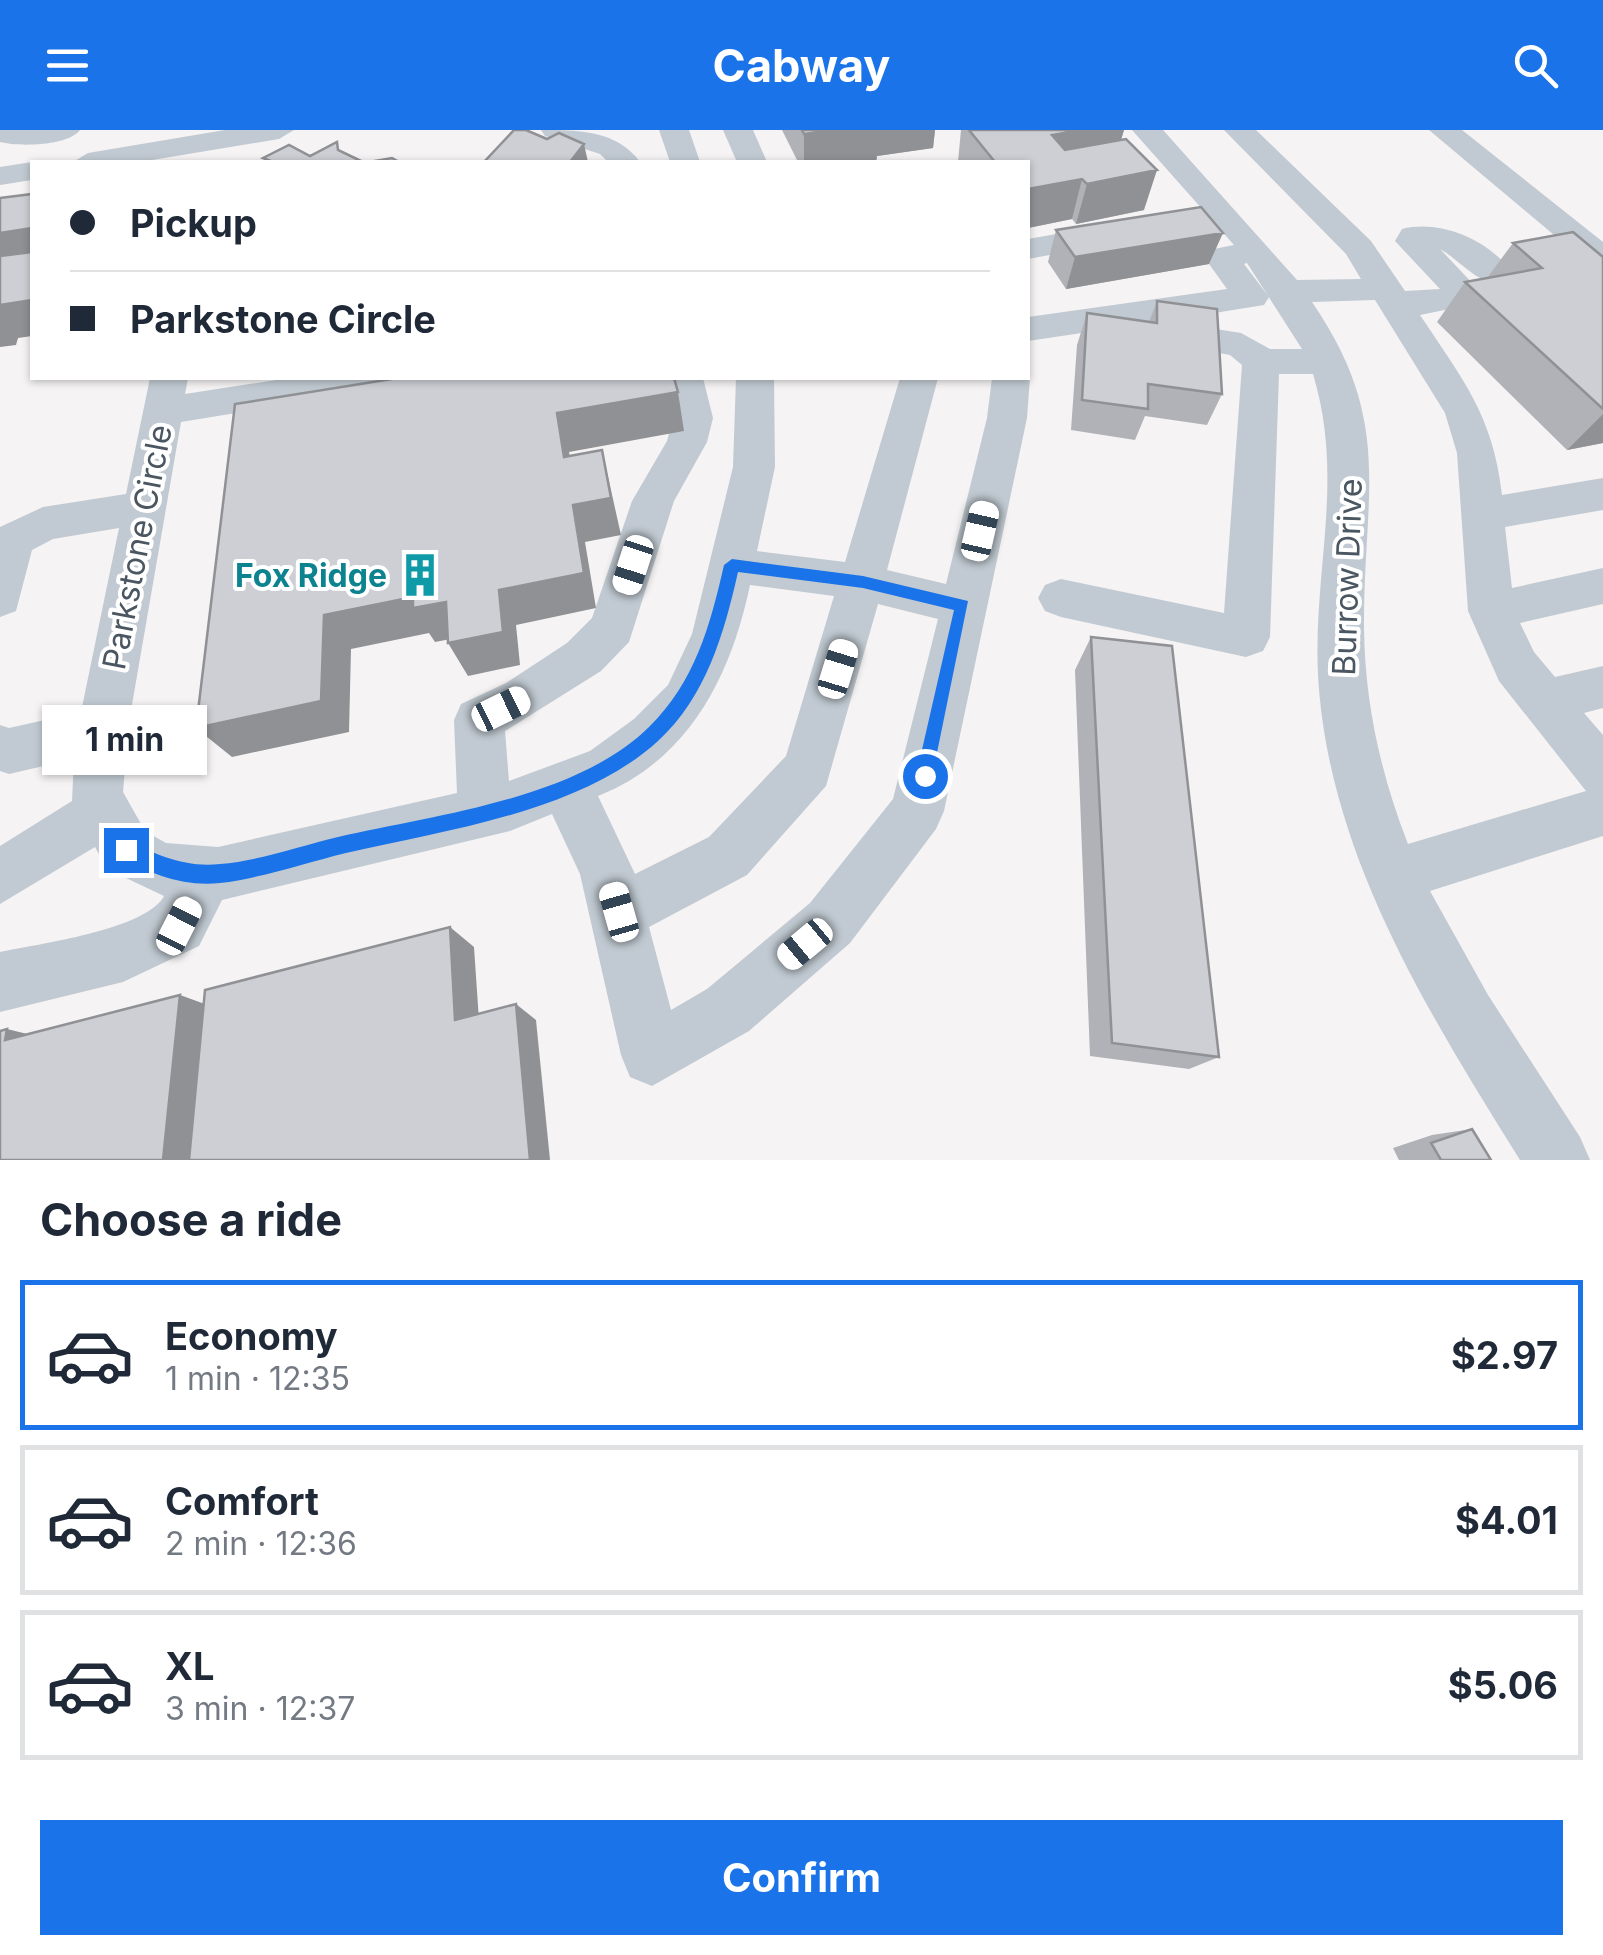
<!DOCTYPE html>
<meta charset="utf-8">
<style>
:root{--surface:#fff;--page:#f2f2f3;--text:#1f2937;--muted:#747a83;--line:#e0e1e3;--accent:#1a73e8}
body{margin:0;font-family:Inter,sans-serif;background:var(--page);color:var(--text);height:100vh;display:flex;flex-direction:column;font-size:38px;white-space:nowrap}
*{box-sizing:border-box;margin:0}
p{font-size:32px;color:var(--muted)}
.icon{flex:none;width:55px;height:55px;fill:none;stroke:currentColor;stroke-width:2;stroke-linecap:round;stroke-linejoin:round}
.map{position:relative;height:1030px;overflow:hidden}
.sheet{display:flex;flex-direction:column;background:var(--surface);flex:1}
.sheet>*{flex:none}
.guide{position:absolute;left:30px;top:30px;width:1000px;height:220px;border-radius:0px;box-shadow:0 2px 8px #0004;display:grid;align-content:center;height:220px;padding:0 40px;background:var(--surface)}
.end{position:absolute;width:45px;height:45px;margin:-22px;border:12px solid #1a73e8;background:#fff;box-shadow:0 0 0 5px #fff}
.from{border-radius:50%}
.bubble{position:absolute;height:70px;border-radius:0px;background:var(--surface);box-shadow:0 2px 8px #0004;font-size:32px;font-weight:700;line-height:70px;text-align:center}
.car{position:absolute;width:30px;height:60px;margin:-30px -15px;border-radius:12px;box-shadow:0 0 8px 2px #0007;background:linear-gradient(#fff 24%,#345 0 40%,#fff 0 76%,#345 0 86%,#fff 0)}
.guide b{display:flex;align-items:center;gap:35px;height:95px;font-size:38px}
.guide b+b{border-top:2px solid var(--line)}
.guide i{width:25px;height:25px;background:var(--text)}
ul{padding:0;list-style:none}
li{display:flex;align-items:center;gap:30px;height:150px;margin:0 20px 15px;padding:0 20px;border:5px solid var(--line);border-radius:0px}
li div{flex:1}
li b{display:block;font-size:38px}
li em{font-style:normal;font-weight:700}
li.selected{border-color:var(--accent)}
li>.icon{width:90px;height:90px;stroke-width:1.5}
h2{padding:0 40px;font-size:45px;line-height:120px}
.button{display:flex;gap:20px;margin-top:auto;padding:20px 40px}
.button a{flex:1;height:115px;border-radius:0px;background:var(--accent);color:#fff;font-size:40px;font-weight:700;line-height:115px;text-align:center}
header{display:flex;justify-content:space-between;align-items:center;height:130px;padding:0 40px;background:var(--accent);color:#fff;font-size:45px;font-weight:700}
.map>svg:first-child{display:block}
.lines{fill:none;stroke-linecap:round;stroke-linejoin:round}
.minor{fill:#c1cad2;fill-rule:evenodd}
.wall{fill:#b0b2b7}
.shaded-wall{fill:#909195}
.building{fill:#cdcfd5;stroke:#909195;stroke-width:2.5}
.route{fill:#1a73e8}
.labels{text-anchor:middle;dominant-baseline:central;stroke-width:8;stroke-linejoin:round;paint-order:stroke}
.street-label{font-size:32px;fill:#4a5661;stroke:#fff}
.culture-label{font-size:32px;font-weight:bold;fill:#0d838f;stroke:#fff;text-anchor:end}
</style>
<header><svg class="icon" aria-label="menu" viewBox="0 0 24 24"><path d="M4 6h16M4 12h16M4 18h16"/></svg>Cabway<svg class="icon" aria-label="search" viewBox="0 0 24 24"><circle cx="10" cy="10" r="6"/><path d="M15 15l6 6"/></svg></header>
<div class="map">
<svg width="1603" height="1030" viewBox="0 0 1603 1030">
<rect width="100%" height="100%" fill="#f5f3f3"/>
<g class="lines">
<path class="minor" d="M0,0H80C68,16 19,17 0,12Z
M225,0H294L279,9L140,32H73L88,23Z
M541,0C578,0 617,0 640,32H608L600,24L545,6Z
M659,0H689L700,32H670Z
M723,0H753L767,32H737Z
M1132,0H1163L1297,150L1361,149L1346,124L1224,0H1256L1371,111L1405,161L1440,159L1395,111L1402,99C1441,89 1491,111 1513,144L1508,152C1480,159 1463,132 1440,119L1477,158L1469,175L1420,185C1463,250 1493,285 1502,365L1603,348V380L1505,397L1512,458L1603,438V474L1520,493L1534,522L1555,547L1603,536V578L1584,583L1603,605V706L1430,761L1488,865L1580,1007L1590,1030H1520C1428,882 1328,724 1318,545C1313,438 1345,351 1313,244H1279L1270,507L1263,521L1246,527L1061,487L1045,481L1038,468L1045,455L1061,449L1224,483L1242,235L1230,225L1143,209L1138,201L1142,194L1028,211V187L1227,159L1204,127L1209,120L1234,115ZM1247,133L1302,219H1270L1241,203L1165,191L1264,175L1269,167L1244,134ZM1375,170L1445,283L1457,323L1468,481L1499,551L1586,661L1408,714C1381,645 1365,574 1364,499C1363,364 1395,293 1312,172Z
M1429,0H1462L1603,112V139L1591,136Z
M32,32V50L0,55V37Z
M1113,94L1125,97L1130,104L1125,111L1028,129V109Z
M1028,244L1030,248L1027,288L944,681L936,699L850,813L749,901L652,956L630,947L621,925L580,744L552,684L510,701L222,770L199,816L123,852L0,882V822C37,814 146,800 164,766L107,739L95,717L0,774V716L72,671L74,629L9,644L0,641V595L9,598L81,582L119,398L53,409L32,420L16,481L0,487V397L43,377L126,364L150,248H188L185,264L289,248H388L383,257L369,261L181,292L129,592L123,662L145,701L166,713L218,717L457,663L454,590L461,574L506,553L567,513L592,488L632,371L667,311L673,288L665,248H703L713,288L707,312L674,371L629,512L601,541L505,601L509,651L590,621L634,589L668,555L692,504L733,337L736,248H774L775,337L757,421L845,432L900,248H938L887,440L946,454L987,288L992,248H1028ZM750,455L834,466L786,626L709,707L635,744L598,666C689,630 731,546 750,455ZM878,474L938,489L893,669L810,773L707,859L671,880L649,797L747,745L826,656Z"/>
</g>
<path class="wall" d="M782,0H935L933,18L877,26L876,32H798Z
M961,0H1124L1121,10L1144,80L1076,94L1072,89L1028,98V32H958Z
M1056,100L1209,134L1066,159L1048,132Z
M1513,113L1603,127V313L1567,320L1437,192L1465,152L1487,148Z
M1157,171L1222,264L1207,295L1145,286L1135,310L1071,300L1077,215L1087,183L1149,192Z
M1091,507L1219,927L1189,939L1090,926L1075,540Z
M1472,999L1491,1030H1399L1393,1018L1432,1005Z"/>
<path class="shaded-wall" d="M835,0H935L933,18L877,26L876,32H804V4Z
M1081,0H1124L1114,32L1043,45L1052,5Z
M584,14L588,32H570Z
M1157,40L1144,80L1076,94L1087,54Z
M1082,49L1072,89L1028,98V59Z
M32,98V134L0,138V103Z
M1223,103L1209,134L1066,159L1075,127Z
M32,170V206L18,208L16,215L0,217V175Z
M678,262L684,301L569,322L576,365L564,327L557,283Z
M1603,284V313L1567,320Z
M602,320L621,405L585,412L596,478L516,495L520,535L468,546L448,513L499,460L573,375Z
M413,467L446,472L466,506L435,512L429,503L351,519L349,602L232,627L196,598L324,485Z
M450,797L474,817L480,905L455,890Z
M180,865L224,881L212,1030H163Z
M516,874L536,890L550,1030H530Z
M7,899L64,913L5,910Z"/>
<path class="building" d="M514,0H526L547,9L559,3L584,14L570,32H484Z
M802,0H835L804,4Z
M969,0H1081L1052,5L1065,20L1126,9L1157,40L1087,54L1082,49L1028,59V32H995Z
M337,12L338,20L363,32H273L263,28L289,15L310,26Z
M392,28L399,32H369Z
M32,64V98L0,103V68Z
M1201,77L1223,103L1075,127L1056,100Z
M1573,102L1603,127V279L1465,152L1542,138L1513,113Z
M32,122V170L0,175V126Z
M1157,171L1217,179L1222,264L1148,254V279L1082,270L1087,183L1157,193Z
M398,248H674L678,262L557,283L564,327L602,320L611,368L573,375L584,443L499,460L503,502L448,513L446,472L413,478V467L324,485L321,571L196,598L235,274Z
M1091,507L1172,516L1219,927L1112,913Z
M450,797L455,890L516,874L530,1030H189L205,860Z
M180,865L163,1030H0V901L7,899L5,910Z
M1472,999L1491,1030H1441L1431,1013Z"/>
<path class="route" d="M732,429L863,446L968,471L931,652L925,654L916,646L954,480L863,458L738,442C724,504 706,567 658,611C580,682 446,700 346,723C305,733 262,748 220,753C184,757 151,744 119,727V714L126,711C157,724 184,738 220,734C259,731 300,716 338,707C435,685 576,669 649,597C695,552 710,496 724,435Z"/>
<defs>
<g id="building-bare" transform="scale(3.45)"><path d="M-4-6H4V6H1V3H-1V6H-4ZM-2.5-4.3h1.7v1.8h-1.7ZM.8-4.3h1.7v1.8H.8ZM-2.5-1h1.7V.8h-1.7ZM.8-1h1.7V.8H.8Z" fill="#0f9aa8" stroke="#fff" stroke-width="2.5" paint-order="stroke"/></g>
</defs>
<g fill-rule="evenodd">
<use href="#building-bare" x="420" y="445"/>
</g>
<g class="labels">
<g class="street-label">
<text transform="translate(137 417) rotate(-79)">Parkstone Circle</text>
<text transform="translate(1347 447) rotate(-88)">Burrow Drive</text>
</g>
<g class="culture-label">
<text x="387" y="445">Fox Ridge</text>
</g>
</g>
</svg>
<i class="end from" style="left:925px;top:646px"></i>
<i class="end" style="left:126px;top:720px"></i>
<div class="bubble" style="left:42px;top:575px;width:165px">1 min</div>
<i class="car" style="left:980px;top:401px;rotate:13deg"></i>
<i class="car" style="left:633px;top:435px;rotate:198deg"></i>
<i class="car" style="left:838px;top:539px;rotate:17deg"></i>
<i class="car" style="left:501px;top:579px;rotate:64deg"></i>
<i class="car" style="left:619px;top:782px;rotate:344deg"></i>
<i class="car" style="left:179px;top:796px;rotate:27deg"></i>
<i class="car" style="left:805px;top:814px;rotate:230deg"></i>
<div class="guide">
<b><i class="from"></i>Pickup</b>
<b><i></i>Parkstone Circle</b>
</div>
</div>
<section class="sheet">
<h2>Choose a ride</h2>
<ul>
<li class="selected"><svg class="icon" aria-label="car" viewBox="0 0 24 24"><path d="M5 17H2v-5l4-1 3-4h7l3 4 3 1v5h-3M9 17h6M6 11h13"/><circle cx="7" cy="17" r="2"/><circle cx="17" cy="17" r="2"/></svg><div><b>Economy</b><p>1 min · 12:35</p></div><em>$2.97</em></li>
<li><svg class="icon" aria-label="car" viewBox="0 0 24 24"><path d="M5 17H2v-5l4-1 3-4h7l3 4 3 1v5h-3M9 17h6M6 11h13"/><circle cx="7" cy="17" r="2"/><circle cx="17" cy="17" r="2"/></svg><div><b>Comfort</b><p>2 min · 12:36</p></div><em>$4.01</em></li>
<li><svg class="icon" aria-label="car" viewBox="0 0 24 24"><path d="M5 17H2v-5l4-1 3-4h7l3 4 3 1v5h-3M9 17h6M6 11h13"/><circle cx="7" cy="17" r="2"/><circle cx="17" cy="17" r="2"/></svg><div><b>XL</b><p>3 min · 12:37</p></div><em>$5.06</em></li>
</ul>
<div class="button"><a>Confirm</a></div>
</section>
